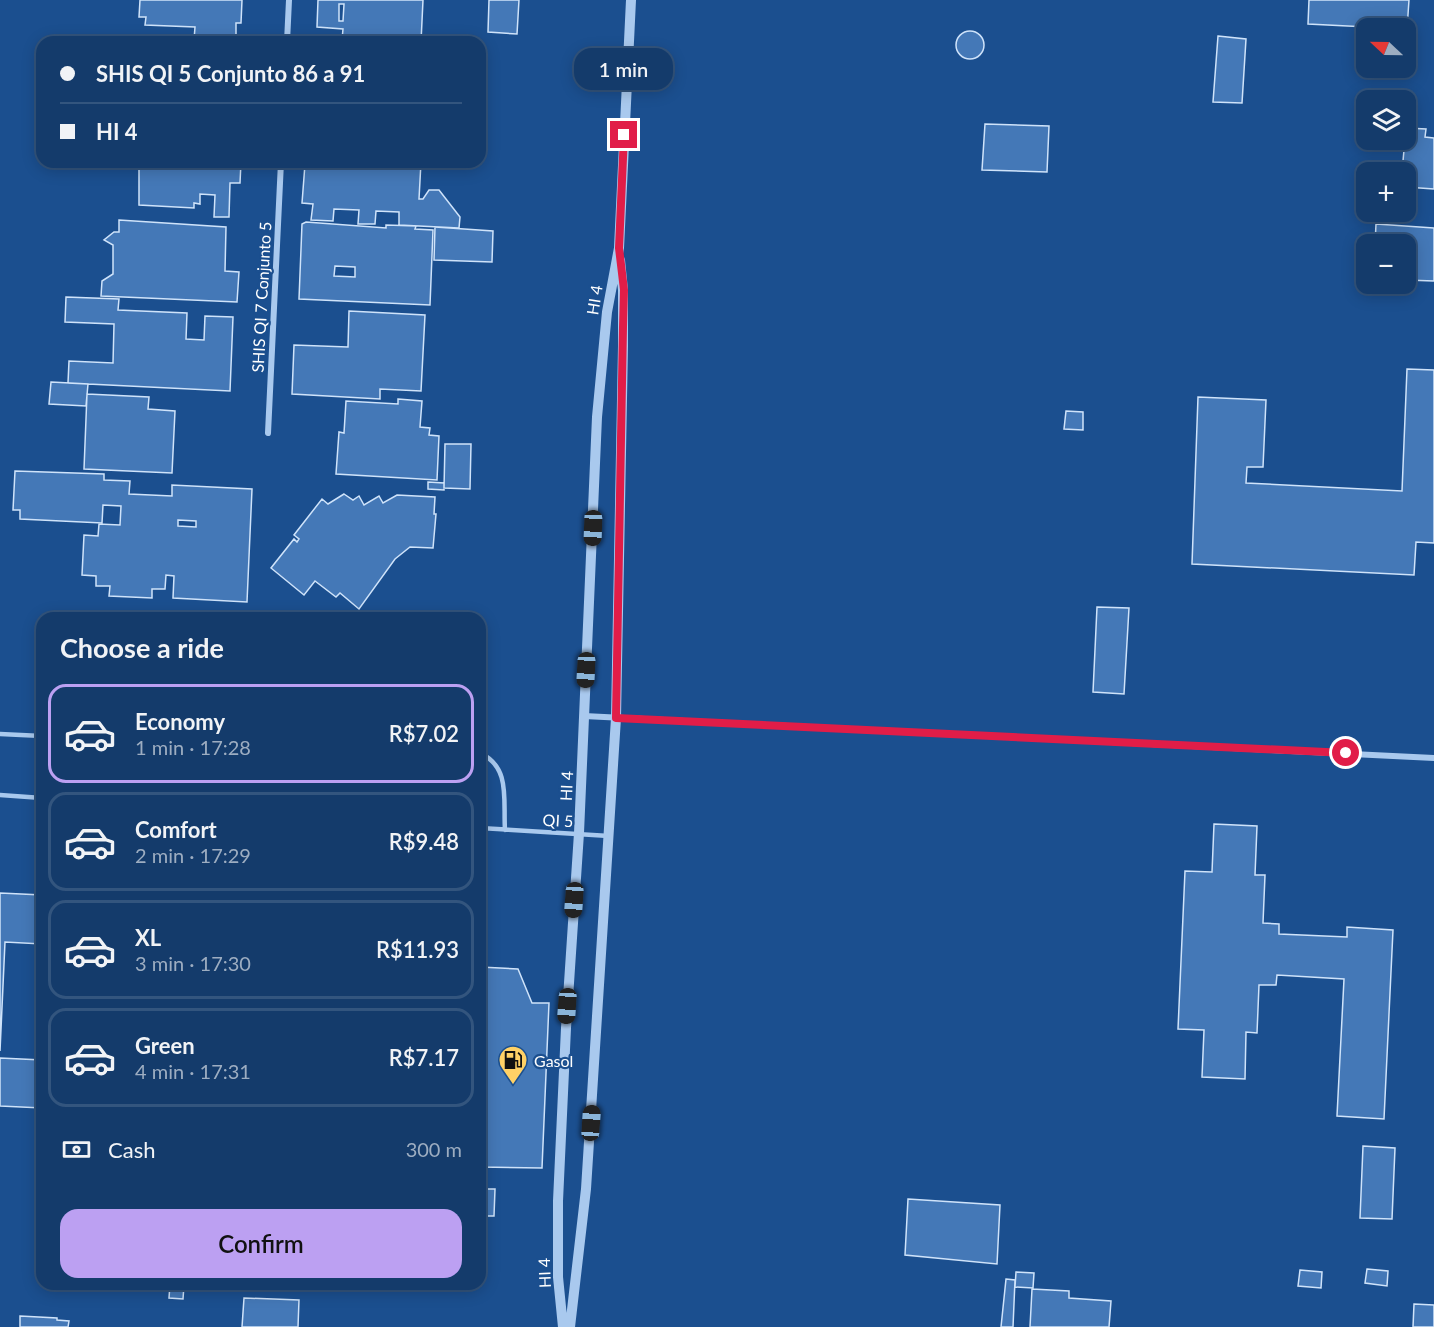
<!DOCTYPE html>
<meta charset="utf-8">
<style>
:root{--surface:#143b6b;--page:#1d4271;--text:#f1f3f6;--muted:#9dadc1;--line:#33557e;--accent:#bca0f2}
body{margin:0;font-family:Lato,sans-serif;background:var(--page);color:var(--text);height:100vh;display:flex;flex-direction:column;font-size:22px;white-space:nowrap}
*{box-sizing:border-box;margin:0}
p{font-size:20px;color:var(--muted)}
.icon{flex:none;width:33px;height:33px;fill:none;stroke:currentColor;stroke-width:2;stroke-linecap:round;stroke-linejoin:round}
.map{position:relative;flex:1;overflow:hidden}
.side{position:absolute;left:36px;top:612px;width:450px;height:678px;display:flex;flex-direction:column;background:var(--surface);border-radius:18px;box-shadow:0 3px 15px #0003,0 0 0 2px var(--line)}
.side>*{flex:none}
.guide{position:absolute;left:36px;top:36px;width:450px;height:132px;border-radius:18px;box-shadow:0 3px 15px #0003,0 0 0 2px var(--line);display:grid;align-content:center;height:132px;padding:0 24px;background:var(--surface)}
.needle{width:39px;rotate:292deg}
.tools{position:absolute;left:1356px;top:18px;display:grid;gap:12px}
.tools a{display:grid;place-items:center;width:60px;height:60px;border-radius:12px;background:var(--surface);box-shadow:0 3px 15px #0003,0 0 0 2px var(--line);font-size:30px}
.end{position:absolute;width:27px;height:27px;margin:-14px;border:8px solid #e11d48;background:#fff;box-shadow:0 0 0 3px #fff}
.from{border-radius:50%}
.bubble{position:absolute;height:42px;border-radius:18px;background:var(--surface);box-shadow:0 3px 15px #0003,0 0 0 2px var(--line);font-size:20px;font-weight:600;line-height:42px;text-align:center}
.car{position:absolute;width:18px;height:36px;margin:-18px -9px;border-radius:8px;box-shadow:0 0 4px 2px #0007;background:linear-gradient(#222 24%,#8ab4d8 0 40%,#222 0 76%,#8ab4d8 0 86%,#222 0)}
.guide b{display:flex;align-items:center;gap:21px;height:57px;font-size:22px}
.guide b+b{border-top:2px solid var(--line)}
.guide i{width:15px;height:15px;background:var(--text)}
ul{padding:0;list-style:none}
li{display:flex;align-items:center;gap:18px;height:99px;margin:0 12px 9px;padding:0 12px;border:3px solid var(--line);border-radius:18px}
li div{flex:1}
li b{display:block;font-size:22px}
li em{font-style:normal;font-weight:600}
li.current{border-color:var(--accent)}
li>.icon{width:54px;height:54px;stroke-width:1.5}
h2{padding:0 24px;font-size:27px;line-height:72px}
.pay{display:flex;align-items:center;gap:15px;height:66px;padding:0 24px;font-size:22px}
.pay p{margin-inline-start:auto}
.primary-button{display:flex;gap:12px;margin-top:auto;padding:12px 24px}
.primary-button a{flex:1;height:69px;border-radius:18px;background:var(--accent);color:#111;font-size:24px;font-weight:600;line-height:69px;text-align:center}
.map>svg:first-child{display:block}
.building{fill:#4478b7;stroke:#cfe3fa;stroke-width:1.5;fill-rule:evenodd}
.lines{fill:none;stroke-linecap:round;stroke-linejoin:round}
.service{stroke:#a9c9ee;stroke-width:4.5}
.minor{stroke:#a9c9ee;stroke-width:6}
.tertiary{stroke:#a9c9ee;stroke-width:10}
.route{stroke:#e11d48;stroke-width:8}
.labels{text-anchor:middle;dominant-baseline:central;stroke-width:4.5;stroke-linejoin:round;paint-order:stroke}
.street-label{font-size:16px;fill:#fff;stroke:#1b4f8f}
.poi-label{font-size:16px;fill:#fff;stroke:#1b4f8f;text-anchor:start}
</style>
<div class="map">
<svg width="1434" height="1327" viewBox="0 0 1434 1327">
<rect width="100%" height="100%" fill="#1b4f8f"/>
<path class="building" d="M140,0H242L241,23H236V42L194,40L195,27L145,25L146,17H139Z
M318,0H423L421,42H347L342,40L343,29L317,27ZM339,4H344L343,21H339Z
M489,0H519L517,34L488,32Z
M1309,0H1409L1407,29L1308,24Z
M956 45a14 14 0 1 1 28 0a14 14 0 1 1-28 0Z
M1218,36L1246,39L1242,103L1213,102Z
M985,124L1049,126L1047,172L982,170Z
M1406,128L1426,129L1425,137L1434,138V189L1406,187V172H1402Z
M139,162H241L240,183H230L229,217H214L215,195L200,194V204L194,203V208L139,205Z
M309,162H421L419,199H423L429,190H439L460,217L459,228L399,225V212L376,211L375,224H358L359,210L334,209L333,221L311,220L313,204L302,203L305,164H309Z
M119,220L226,227L225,271L239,272L237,302L101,296L102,281L113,274V245L104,240L114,232H119Z
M306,222L386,228V225L416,226L415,229L433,230L430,305L299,299L302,224ZM335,266L355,267V277L334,276Z
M1376,224L1434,228V281L1406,280V244H1375Z
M435,227L493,231L492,262L434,260Z
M66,297L119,299L118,310L187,313L186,339L204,340L205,316L233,317L230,391L68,383L69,361L113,363L114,324L65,322Z
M349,311L425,315L421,391L380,389V399L292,394L294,345L348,347Z
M1407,369L1434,370V543L1416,542L1414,575L1192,564L1198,397L1266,400L1263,467H1247L1246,483L1402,491Z
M51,382L88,384L86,406L49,404Z
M87,394L149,397L148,409L175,411L172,473L84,469Z
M398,399L422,401L420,427L430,428L429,435L439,436L437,480L336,474L339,432L344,433L346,401L398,404Z
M1066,411L1083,412V430L1064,429Z
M445,444H471L470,489L444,488Z
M15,471L104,474V480L130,481L129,494L172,496V485L252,489L247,602L173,598L174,576L166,575L165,589H152V598L109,596L110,586H96V576L82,575L84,535L98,536L99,524L120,525L121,506L103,505L102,523L20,519V510H13ZM178,520L196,521V527L178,526Z
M428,482L444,483V490L428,489Z
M344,494L353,500L359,496L364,505L379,496L383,503L397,495L435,497L434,514H436L433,548L410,547L395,559L359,609L340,593L336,597L315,581L304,595L271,568L294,539L297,542L299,539L294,535L322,499L328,504Z
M1097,607L1129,608L1124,694L1093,692Z
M1214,824L1257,826L1255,875H1265L1263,923L1279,924V934L1347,937V927L1393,930L1384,1119L1337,1116L1344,979L1277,975L1276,985H1259L1257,1033L1246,1032L1245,1079L1202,1077L1204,1030L1178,1029L1185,871L1212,872Z
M0,893L42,895V944L5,942L0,1051Z
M480,967L518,969L532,1003H549L542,1168L480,1167Z
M0,1058L42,1060V1108L0,1106Z
M1363,1146L1395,1148L1392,1219L1360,1218Z
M480,1189H495L494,1216H480Z
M908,1199L1000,1205L997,1264L905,1255Z
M1367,1269L1388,1271L1387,1286L1365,1283Z
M1300,1270L1322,1272L1321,1288L1298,1286Z
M1016,1272L1034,1273L1033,1288L1015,1287Z
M1006,1279L1015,1280L1013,1327H1001Z
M170,1284L184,1285L183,1299L169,1298Z
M1032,1289L1069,1291V1298L1111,1301L1109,1327H1030Z
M244,1298L299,1300L298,1327H242Z
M1414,1304L1434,1305V1327H1413Z
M20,1316L57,1318V1320L69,1321L68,1327H20Z"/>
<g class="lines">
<path class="service" d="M0,734L42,736
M480,753C511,767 503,800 505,830
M0,795L42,798
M480,828L609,836"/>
<path class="minor" d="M287,42L289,0
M268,433L281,162
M584,716L1434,758"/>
<path class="tertiary" d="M563,1327L558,1277V1201L566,1028L579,833L597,417L607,312L619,248L631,0
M570,1327L586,1189L616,718L623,346V290L620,260"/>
</g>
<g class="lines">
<path class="route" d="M624,135L619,248L624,290L623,327L616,718L1346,753"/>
</g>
<defs>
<g id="fuel-pin" transform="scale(1.5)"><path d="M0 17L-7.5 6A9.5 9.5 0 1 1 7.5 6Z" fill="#ffd166" stroke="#1b4f8f"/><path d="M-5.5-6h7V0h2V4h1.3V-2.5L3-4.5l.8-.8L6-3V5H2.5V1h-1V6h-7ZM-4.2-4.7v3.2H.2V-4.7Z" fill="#111"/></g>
</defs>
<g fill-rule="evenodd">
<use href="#fuel-pin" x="513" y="1060"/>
</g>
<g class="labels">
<g class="street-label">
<text transform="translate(261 297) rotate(-87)">SHIS QI 7 Conjunto 5</text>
<text transform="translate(594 300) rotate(-81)">HI 4</text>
<text transform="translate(566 786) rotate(-87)">HI 4</text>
<text transform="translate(558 820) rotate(3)">QI 5</text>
<text transform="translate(544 1273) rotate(-92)">HI 4</text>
</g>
<g class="poi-label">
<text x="534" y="1060">Gasol</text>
</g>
</g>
</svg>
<div class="tools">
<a><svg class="needle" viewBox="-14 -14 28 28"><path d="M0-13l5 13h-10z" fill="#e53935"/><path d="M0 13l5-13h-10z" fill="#9dadc1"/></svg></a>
<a><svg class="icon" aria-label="layers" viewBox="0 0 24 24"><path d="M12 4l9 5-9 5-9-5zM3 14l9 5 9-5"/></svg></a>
<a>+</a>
<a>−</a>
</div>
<i class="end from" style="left:1346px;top:753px"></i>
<i class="end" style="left:624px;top:135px"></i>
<div class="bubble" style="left:574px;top:48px;width:99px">1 min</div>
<i class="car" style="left:593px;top:528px;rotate:182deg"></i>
<i class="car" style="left:586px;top:670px;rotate:183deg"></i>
<i class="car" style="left:574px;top:900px;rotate:184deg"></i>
<i class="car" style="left:567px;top:1006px;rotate:184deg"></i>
<i class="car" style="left:591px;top:1123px;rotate:4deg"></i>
<div class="guide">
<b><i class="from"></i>SHIS QI 5 Conjunto 86 a 91</b>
<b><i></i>HI 4</b>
</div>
<section class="side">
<h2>Choose a ride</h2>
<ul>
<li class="current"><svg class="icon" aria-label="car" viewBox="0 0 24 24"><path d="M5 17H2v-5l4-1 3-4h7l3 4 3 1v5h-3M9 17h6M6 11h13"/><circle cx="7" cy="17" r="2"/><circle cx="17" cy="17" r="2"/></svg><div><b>Economy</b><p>1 min · 17:28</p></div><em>R$7.02</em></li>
<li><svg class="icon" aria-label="car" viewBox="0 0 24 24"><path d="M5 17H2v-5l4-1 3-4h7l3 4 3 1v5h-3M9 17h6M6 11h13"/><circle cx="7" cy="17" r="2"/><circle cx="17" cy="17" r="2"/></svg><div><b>Comfort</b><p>2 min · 17:29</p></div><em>R$9.48</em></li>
<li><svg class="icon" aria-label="car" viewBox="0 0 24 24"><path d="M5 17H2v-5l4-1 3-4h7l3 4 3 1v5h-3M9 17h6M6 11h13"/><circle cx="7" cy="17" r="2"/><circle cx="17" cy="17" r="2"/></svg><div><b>XL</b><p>3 min · 17:30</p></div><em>R$11.93</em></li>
<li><svg class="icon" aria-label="car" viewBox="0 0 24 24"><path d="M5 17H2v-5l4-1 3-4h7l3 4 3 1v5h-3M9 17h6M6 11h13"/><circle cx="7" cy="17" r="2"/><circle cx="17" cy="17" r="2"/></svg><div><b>Green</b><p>4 min · 17:31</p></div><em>R$7.17</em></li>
</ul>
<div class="pay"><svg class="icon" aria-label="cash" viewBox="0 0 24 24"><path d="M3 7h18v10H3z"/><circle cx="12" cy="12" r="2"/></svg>Cash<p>300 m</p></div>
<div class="primary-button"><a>Confirm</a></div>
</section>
</div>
